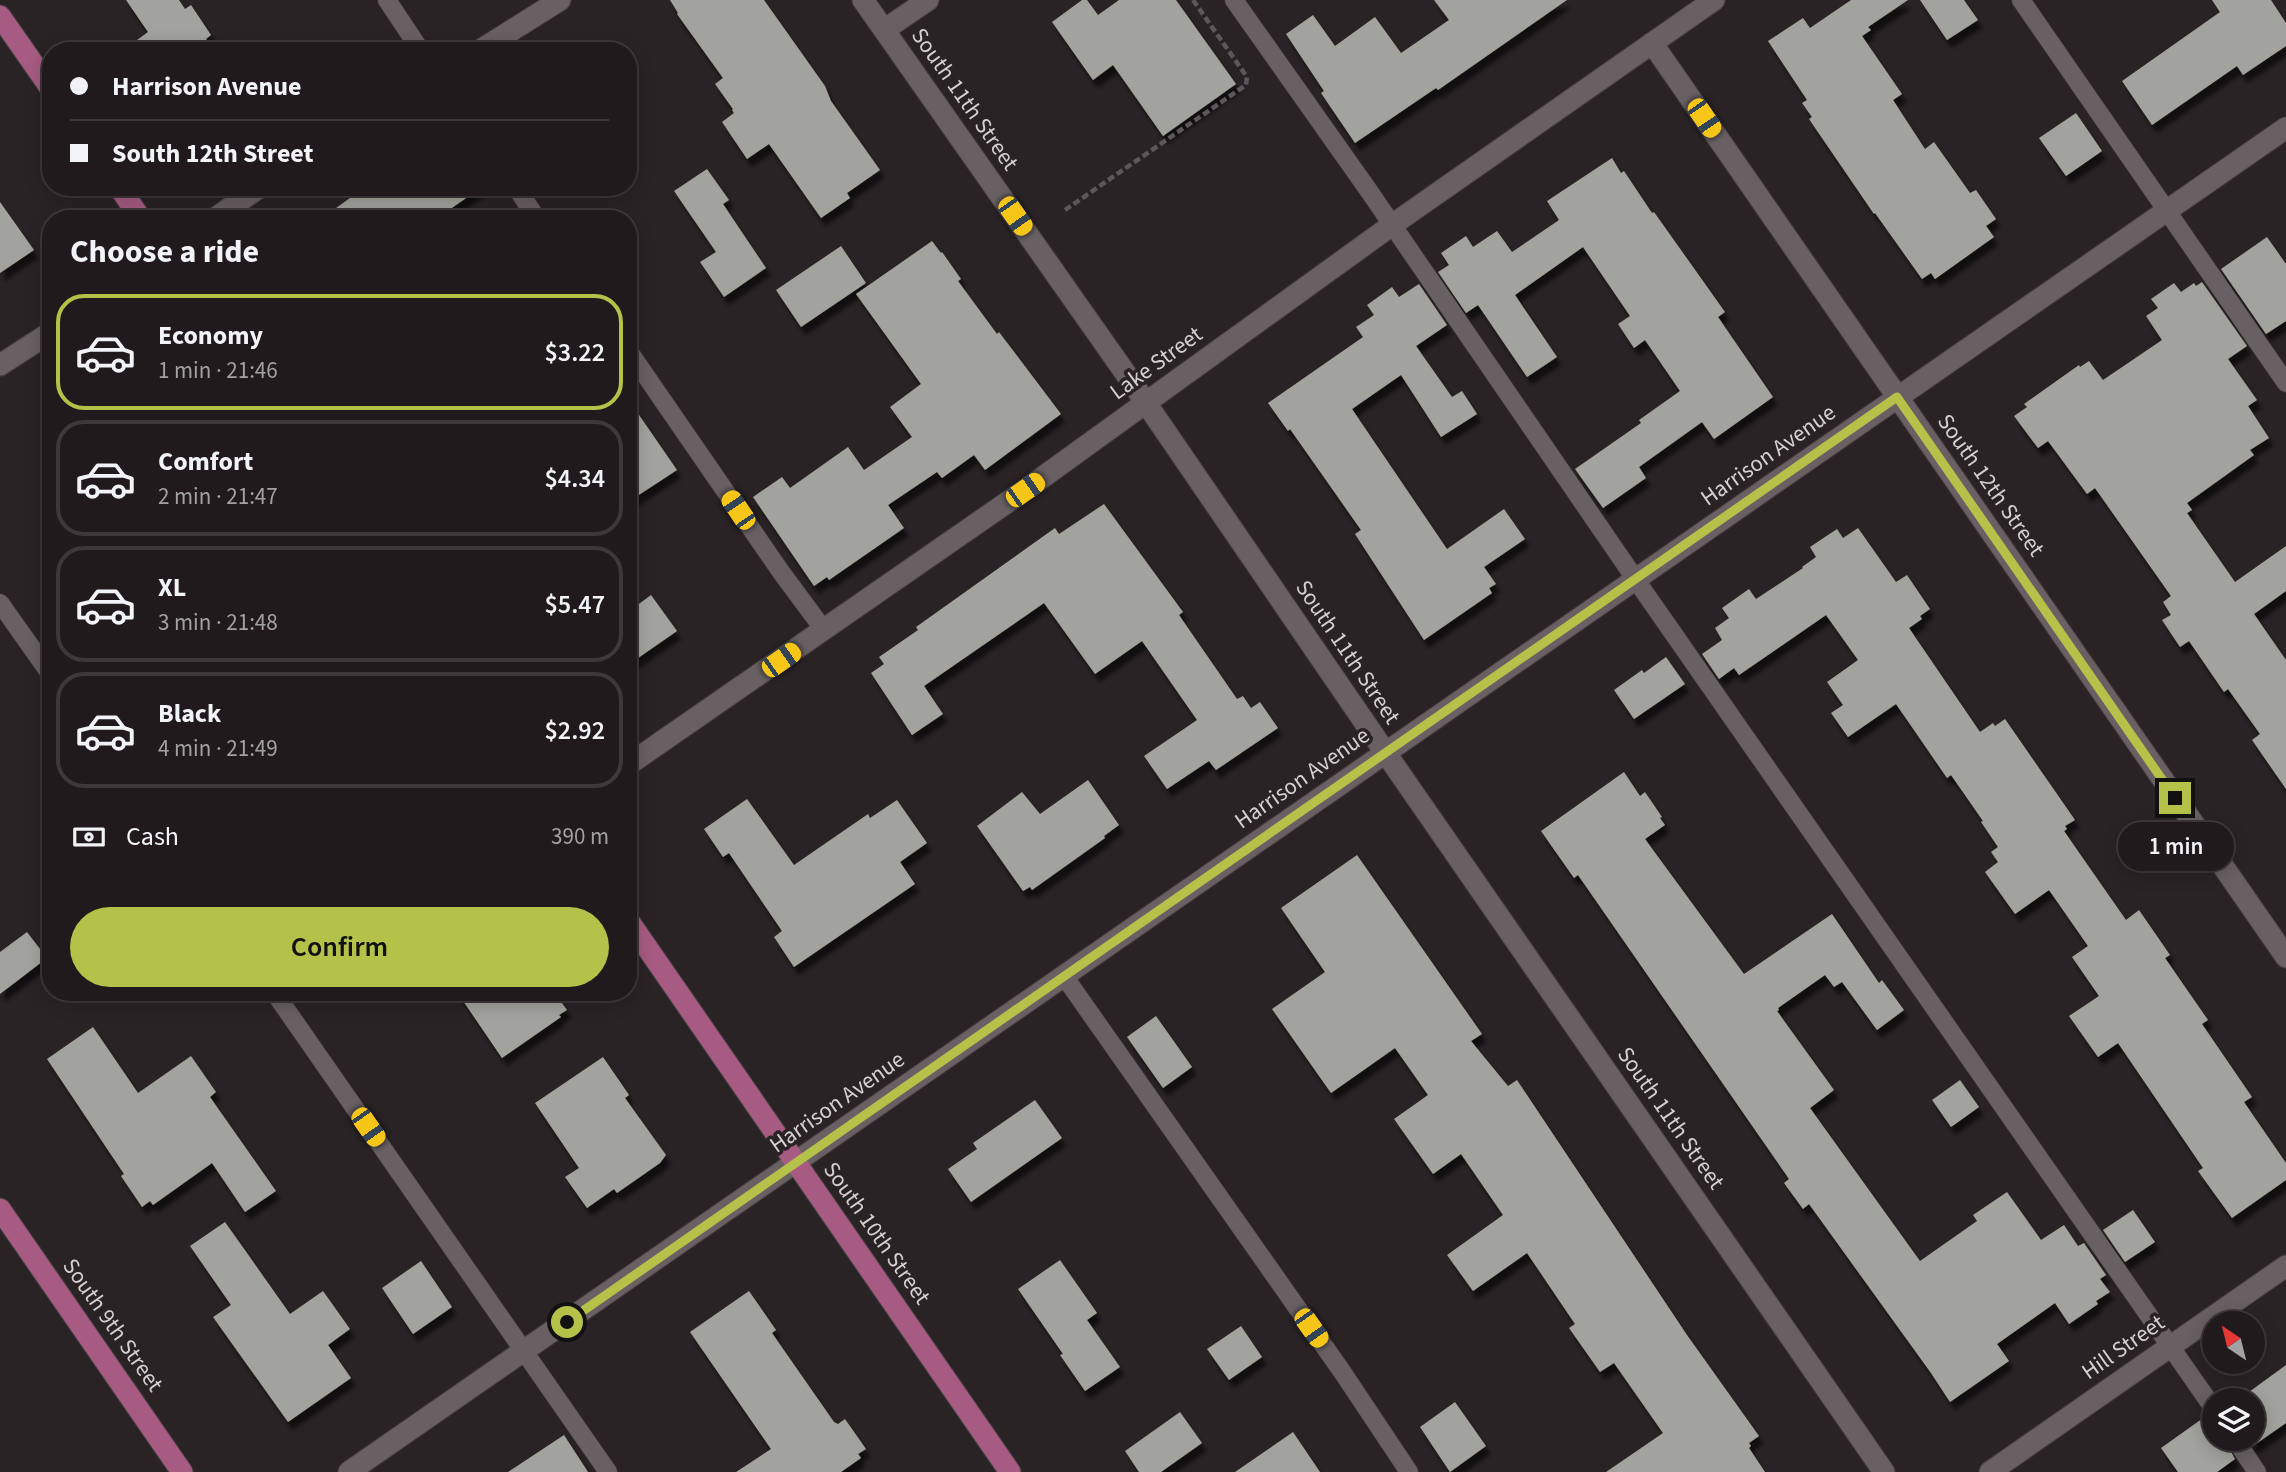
<!DOCTYPE html>
<meta charset="utf-8">
<style>
:root{--surface:#201a1c;--page:#2d2729;--text:#f1f3f6;--muted:#a2a1a3;--line:#3d383b;--accent:#b4c24a}
body{margin:0;font-family:"Source Sans 3",sans-serif;background:var(--page);color:var(--text);height:100vh;display:flex;flex-direction:column;font-size:26px;white-space:nowrap}
*{box-sizing:border-box;margin:0}
p{font-size:23px;color:var(--muted)}
.icon{flex:none;width:38px;height:38px;fill:none;stroke:currentColor;stroke-width:2;stroke-linecap:round;stroke-linejoin:round}
.map{position:relative;flex:1;overflow:hidden}
.details{position:absolute;left:42px;top:210px;width:595px;height:791px;display:flex;flex-direction:column;background:var(--surface);border-radius:28px;box-shadow:0 4px 18px #0003,0 0 0 2px var(--line)}
.details>*{flex:none}
.top-card{position:absolute;left:42px;top:42px;width:595px;height:154px;border-radius:28px;box-shadow:0 4px 18px #0003,0 0 0 2px var(--line);display:grid;align-content:center;height:154px;padding:0 28px;background:var(--surface)}
.needle{width:46px;rotate:325deg}
.controls{position:absolute;left:2202px;top:1311px;display:grid;gap:14px}
.controls a{display:grid;place-items:center;width:63px;height:63px;border-radius:50%;background:var(--surface);box-shadow:0 4px 18px #0003,0 0 0 2px var(--line);font-size:35px}
.end{position:absolute;width:32px;height:32px;margin:-16px;border:9px solid #b4c24a;background:#111;box-shadow:0 0 0 4px #111}
.from{border-radius:50%}
.bubble{position:absolute;height:49px;border-radius:24px;background:var(--surface);box-shadow:0 4px 18px #0003,0 0 0 2px var(--line);font-size:23px;font-weight:600;line-height:49px;text-align:center}
.car{position:absolute;width:21px;height:42px;margin:-21px -10px;border-radius:9px;box-shadow:0 0 5px 2px #0007;background:linear-gradient(#f5c518 24%,#345 0 40%,#f5c518 0 76%,#345 0 86%,#f5c518 0)}
.top-card b{display:flex;align-items:center;gap:24px;height:66px;font-size:26px}
.top-card b+b{border-top:2px solid var(--line)}
.top-card i{width:18px;height:18px;background:var(--text)}
ul{padding:0;list-style:none}
li{display:flex;align-items:center;gap:21px;height:116px;margin:0 14px 10px;padding:0 14px;border:4px solid var(--line);border-radius:28px}
li div{flex:1}
li b{display:block;font-size:26px}
li em{font-style:normal;font-weight:600}
li.selected{border-color:var(--accent)}
li>.icon{width:63px;height:63px;stroke-width:1.5}
h2{padding:0 28px;font-size:32px;line-height:84px}
.pay{display:flex;align-items:center;gap:18px;height:77px;padding:0 28px;font-size:26px}
.pay p{margin-inline-start:auto}
.primary-button{display:flex;gap:14px;margin-top:auto;padding:14px 28px}
.primary-button a{flex:1;height:80px;border-radius:42px;background:var(--accent);color:#111;font-size:28px;font-weight:600;line-height:80px;text-align:center}
.map>svg:first-child{display:block}
.building{fill:#a2a39c;filter:url(#shadow)}
.lines{fill:none;stroke-linecap:round;stroke-linejoin:round}
.service-casing{stroke:#454042;stroke-width:19}
.minor-casing{stroke:#454042;stroke-width:23}
.primary-casing{stroke:#454042;stroke-width:23}
.path{stroke:#5e575a;stroke-width:4.5;stroke-dasharray:7 3.5;stroke-linecap:butt}
.service{stroke:#686063;stroke-width:18}
.minor{stroke:#686063;stroke-width:21}
.primary{stroke:#a75b82;stroke-width:21}
.route{stroke:#b4c24a;stroke-width:9}
.labels{text-anchor:middle;dominant-baseline:central;stroke-width:7;stroke-linejoin:round;paint-order:stroke}
.street-label{font-size:23px;fill:#d5d0d2;stroke:#2a2326}
</style>
<div class="map">
<svg width="2286" height="1472" viewBox="0 0 2286 1472">
<defs>
<filter id="shadow"><feDropShadow dx="4.5" dy="8" stdDeviation="2" flood-color="#0009"/></filter>
</defs>
<rect width="100%" height="100%" fill="#2a2326"/>
<path class="building" d="M126,0H179L185,9L191,5L211,35L206,39L214,51H122L148,32Z
M670,0H764L825,86L831,101L880,170L847,193L850,198L821,218L769,144L747,159L722,122L734,113L732,110L733,109L715,84L723,78L677,14L678,13Z
M1082,0H1087L1098,15L1119,0H1176L1236,84L1163,136L1113,65L1093,80L1052,22Z
M1434,0H1567L1438,90L1436,88L1355,143L1321,93L1324,91L1286,34L1313,15L1335,46L1375,17L1401,53L1449,20Z
M1851,0H1908L1868,27L1871,30L1862,36L1902,94L1893,100L1925,149L1934,142L1970,193L1976,190L1996,219L1986,226L1994,237L1935,279L1931,273L1922,279L1875,213L1874,214L1809,119L1812,117L1802,103L1807,100L1768,41L1803,18L1810,28Z
M1920,0H1964L1978,20L1947,40Z
M2212,0H2271L2286,23V46L2243,75L2237,66L2152,125L2122,81L2220,12Z
M2076,113L2102,151L2066,176L2039,138Z
M1612,158L1621,173L1624,171L1652,213L1654,212L1725,312L1718,317L1773,397L1714,439L1702,422L1639,467L1646,478L1603,508L1575,469L1641,423L1639,420L1680,391L1645,340L1634,348L1618,324L1630,316L1583,247L1515,295L1557,357L1527,377L1478,305L1466,313L1438,272L1449,265L1441,253L1466,236L1473,247L1497,231L1512,252L1559,220L1547,201Z
M707,169L729,200L723,204L766,268L724,297L700,262L716,252L674,191Z
M365,187H482L436,219H321Z
M0,202L34,250L0,273Z
M2267,237L2286,264V321L2266,334L2221,269Z
M932,241L941,253L942,252L961,279L958,281L997,334L999,332L1061,414L985,470L974,455L942,478L937,472L888,505L904,528L829,580L827,577L814,586L753,497L782,477L790,488L848,447L864,470L912,437L890,407L921,384L856,294Z
M841,246L866,283L801,327L776,290Z
M2202,282L2247,346L2228,359L2257,400L2248,406L2269,438L2250,450L2254,455L2187,503L2192,510L2187,513L2235,582L2286,546V591L2254,614L2286,660V789L2252,740L2260,734L2228,689L2224,692L2189,641L2180,647L2162,620L2171,615L2163,602L2171,596L2095,488L2087,494L2048,441L2038,448L2014,416L2027,407L2024,404L2079,365L2080,367L2089,361L2103,380L2162,340L2146,316L2158,308L2151,299L2174,283L2181,292L2194,283L2196,286Z
M1419,284L1447,325L1416,346L1452,397L1462,391L1477,414L1441,437L1401,375L1352,409L1447,549L1504,509L1525,539L1484,567L1496,584L1489,588L1492,593L1424,640L1355,534L1361,530L1290,429L1288,431L1268,403L1363,337L1356,327L1374,315L1367,305L1392,287L1399,297Z
M628,399L677,470L628,502Z
M1104,504L1183,612L1179,615L1237,699L1243,696L1251,708L1260,702L1278,728L1216,770L1209,761L1167,789L1144,756L1197,720L1142,641L1095,674L1044,603L924,686L943,714L912,735L871,673L884,664L879,657L918,630L916,627L1055,528L1059,534Z
M1858,528L1896,582L1907,575L1930,609L1920,616L1922,619L1909,628L1980,732L1993,723L1995,726L2005,719L2075,820L2065,826L2067,829L2064,831L2126,920L2139,910L2170,955L2165,958L2208,1020L2202,1024L2252,1097L2244,1102L2286,1163V1180L2232,1218L2198,1171L2203,1168L2118,1043L2098,1057L2069,1016L2099,996L2072,957L2088,946L2049,890L2015,914L1985,872L1998,862L1991,852L1998,847L1981,822L1983,821L1951,775L1947,778L1896,704L1848,737L1831,713L1843,705L1827,682L1858,660L1826,615L1739,675L1734,668L1719,679L1702,654L1722,640L1715,628L1729,618L1722,608L1749,589L1756,599L1803,568L1802,567L1816,557L1810,547L1837,529L1843,538Z
M651,595L677,631L628,665V612Z
M1666,657L1685,684L1634,719L1614,690L1642,670L1644,673Z
M1624,772L1640,796L1645,792L1662,817L1660,818L1665,825L1645,839L1744,974L1832,914L1879,983L1882,980L1904,1010L1877,1030L1842,982L1834,987L1825,975L1778,1008L1779,1010L1777,1011L1834,1090L1810,1108L1920,1261L1977,1221L1973,1215L2007,1192L2041,1240L2064,1225L2078,1246L2084,1243L2106,1275L2100,1279L2110,1292L2096,1301L2098,1304L2069,1324L2055,1303L1997,1344L2009,1361L1950,1402L1931,1373L1809,1204L1803,1209L1784,1183L1789,1179L1578,875L1574,878L1541,831Z
M1088,780L1119,825L1104,836L1105,838L1032,890L1030,887L1023,891L977,826L1022,792L1040,814Z
M747,799L794,865L868,814L870,818L897,800L927,843L900,862L915,884L794,967L774,937L782,931L729,853L723,857L704,829Z
M1357,855L1482,1034L1471,1041L1508,1086L1517,1080L1687,1335L1759,1436L1749,1443L1751,1446L1749,1448L1765,1472H1606L1663,1433L1614,1363L1600,1372L1569,1328L1575,1324L1527,1253L1473,1291L1447,1255L1503,1215L1461,1154L1433,1174L1394,1119L1428,1095L1395,1048L1331,1093L1272,1009L1325,972L1281,908Z
M27,932L47,958L0,994V952Z
M457,992H554L567,1010L559,1015L561,1017L502,1058Z
M1156,1016L1192,1067L1163,1088L1127,1037Z
M93,1027L138,1093L191,1056L216,1092L210,1097L276,1191L245,1212L212,1163L153,1205L150,1201L142,1207L121,1176L124,1174L47,1059Z
M603,1057L629,1095L625,1098L666,1155L660,1163L617,1193L614,1189L587,1208L565,1177L579,1168L535,1103Z
M1960,1080L1979,1107L1951,1127L1932,1100Z
M1035,1100L1062,1138L971,1202L948,1169L977,1149L973,1143Z
M2133,1210L2155,1242L2125,1262L2103,1230Z
M225,1222L290,1314L323,1291L350,1329L328,1345L351,1378L288,1422L213,1317L231,1305L190,1246Z
M1060,1260L1097,1313L1087,1320L1120,1367L1085,1391L1060,1355L1063,1354L1018,1289Z
M421,1261L452,1307L413,1334L382,1288Z
M749,1291L776,1330L772,1333L834,1422L838,1424L845,1419L866,1449L858,1454L861,1458L841,1472H736L771,1449L690,1332Z
M1241,1326L1262,1357L1229,1380L1207,1349Z
M2286,1365V1423L2253,1446L2248,1438H2252V1400H2228L2246,1388L2249,1392Z
M1455,1402L1486,1446L1450,1472L1420,1427Z
M1180,1412L1202,1443L1161,1472H1139L1125,1451Z
M2206,1416L2214,1420V1438H2223L2235,1459L2217,1472H2178L2161,1448Z
M1293,1432L1320,1472H1235Z
M564,1435L588,1472H508Z"/>
<g class="lines">
<g class="service-casing">
<path id="service" d="M387,0L421,51
M1234,0L1369,191L1636,580L2214,1409
M2021,0L2286,383
M516,187L537,219
M628,350L781,572L824,630
M0,603L51,675
M1064,976L1343,1373L1409,1472
M274,992L608,1472
M2234,1438L2257,1472"/>
</g>
<g class="minor-casing">
<path id="minor" d="M863,0L1133,384L1385,752L1884,1472
M884,30L928,0
M1652,43L2286,957
M479,51L560,0
M214,219L260,187
M0,365L51,332
M628,765L1025,490L1392,225L1714,0
M349,1472L2286,128
M1990,1472L2286,1266"/>
</g>
<g class="primary-casing">
<path id="primary" d="M0,16L51,89
M119,187L141,219
M628,920L1010,1472
M0,1209L182,1472"/>
</g>
<path class="path" d="M1065,210L1246,85L1247,77L1193,0"/>
<use href="#service" class="service"/>
<use href="#minor" class="minor"/>
<use href="#primary" class="primary"/>
</g>
<g class="lines">
<path class="route" d="M567,1322L1897,397L2175,798"/>
</g>
<g class="labels">
<g class="street-label">
<text transform="translate(965 99) rotate(55)">South 11th Street</text>
<text transform="translate(1156 363) rotate(-36)">Lake Street</text>
<text transform="translate(1768 455) rotate(-35)">Harrison Avenue</text>
<text transform="translate(1991 485) rotate(55)">South 12th Street</text>
<text transform="translate(1348 652) rotate(56)">South 11th Street</text>
<text transform="translate(1302 778) rotate(-35)">Harrison Avenue</text>
<text transform="translate(837 1102) rotate(-35)">Harrison Avenue</text>
<text transform="translate(1671 1118) rotate(55)">South 11th Street</text>
<text transform="translate(877 1233) rotate(55)">South 10th Street</text>
<text transform="translate(113 1325) rotate(55)">South 9th Street</text>
<text transform="translate(2123 1347) rotate(-35)">Hill Street</text>
</g>
</g>
</svg>
<div class="controls">
<a><svg class="needle" viewBox="-14 -14 28 28"><path d="M0-13l5 13h-10z" fill="#e53935"/><path d="M0 13l5-13h-10z" fill="#a2a1a3"/></svg></a>
<a><svg class="icon" aria-label="layers" viewBox="0 0 24 24"><path d="M12 4l9 5-9 5-9-5zM3 14l9 5 9-5"/></svg></a>
</div>
<i class="end from" style="left:567px;top:1322px"></i>
<i class="end" style="left:2175px;top:798px"></i>
<div class="bubble" style="left:2118px;top:822px;width:116px">1 min</div>
<i class="car" style="left:1704px;top:118px;rotate:146deg"></i>
<i class="car" style="left:1015px;top:216px;rotate:145deg"></i>
<i class="car" style="left:1025px;top:490px;rotate:55deg"></i>
<i class="car" style="left:738px;top:510px;rotate:326deg"></i>
<i class="car" style="left:781px;top:660px;rotate:55deg"></i>
<i class="car" style="left:368px;top:1127px;rotate:145deg"></i>
<i class="car" style="left:1311px;top:1328px;rotate:145deg"></i>
<div class="top-card">
<b><i class="from"></i>Harrison Avenue</b>
<b><i></i>South 12th Street</b>
</div>
<section class="details">
<h2>Choose a ride</h2>
<ul>
<li class="selected"><svg class="icon" aria-label="car" viewBox="0 0 24 24"><path d="M5 17H2v-5l4-1 3-4h7l3 4 3 1v5h-3M9 17h6M6 11h13"/><circle cx="7" cy="17" r="2"/><circle cx="17" cy="17" r="2"/></svg><div><b>Economy</b><p>1 min · 21:46</p></div><em>$3.22</em></li>
<li><svg class="icon" aria-label="car" viewBox="0 0 24 24"><path d="M5 17H2v-5l4-1 3-4h7l3 4 3 1v5h-3M9 17h6M6 11h13"/><circle cx="7" cy="17" r="2"/><circle cx="17" cy="17" r="2"/></svg><div><b>Comfort</b><p>2 min · 21:47</p></div><em>$4.34</em></li>
<li><svg class="icon" aria-label="car" viewBox="0 0 24 24"><path d="M5 17H2v-5l4-1 3-4h7l3 4 3 1v5h-3M9 17h6M6 11h13"/><circle cx="7" cy="17" r="2"/><circle cx="17" cy="17" r="2"/></svg><div><b>XL</b><p>3 min · 21:48</p></div><em>$5.47</em></li>
<li><svg class="icon" aria-label="car" viewBox="0 0 24 24"><path d="M5 17H2v-5l4-1 3-4h7l3 4 3 1v5h-3M9 17h6M6 11h13"/><circle cx="7" cy="17" r="2"/><circle cx="17" cy="17" r="2"/></svg><div><b>Black</b><p>4 min · 21:49</p></div><em>$2.92</em></li>
</ul>
<div class="pay"><svg class="icon" aria-label="cash" viewBox="0 0 24 24"><path d="M3 7h18v10H3z"/><circle cx="12" cy="12" r="2"/></svg>Cash<p>390 m</p></div>
<div class="primary-button"><a>Confirm</a></div>
</section>
</div>
